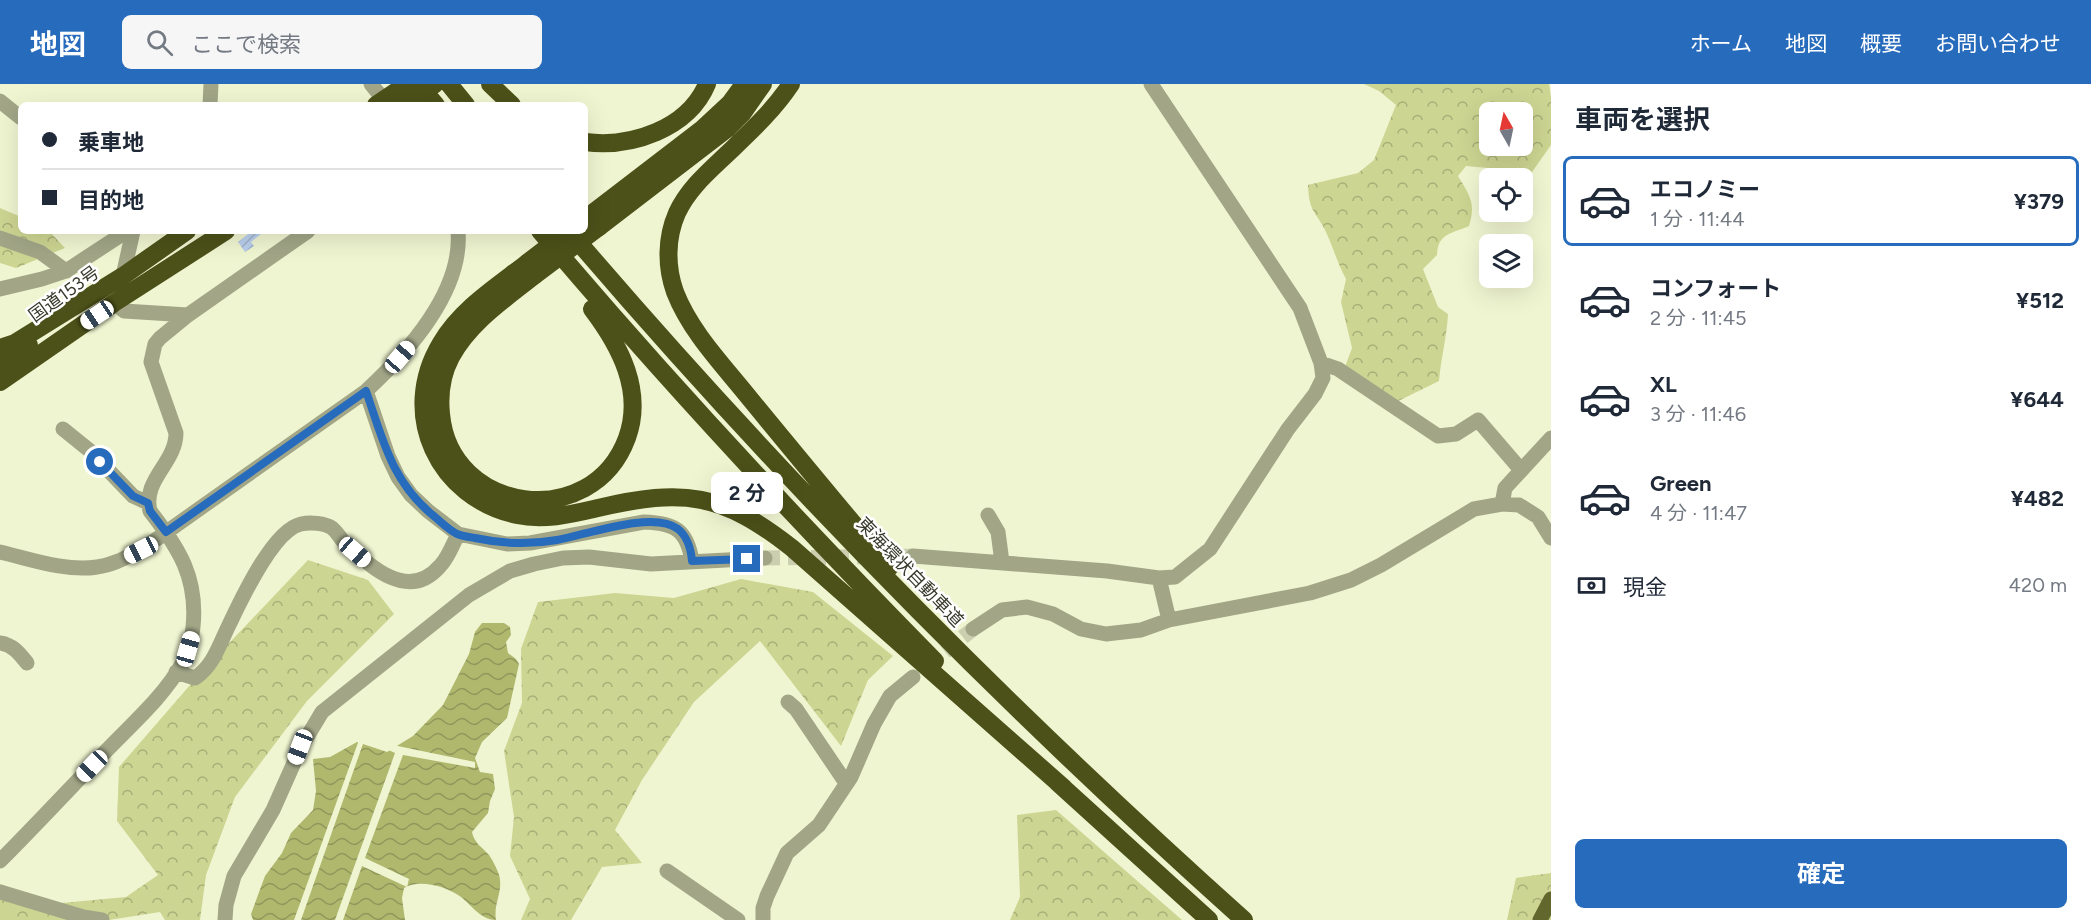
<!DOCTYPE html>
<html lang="ja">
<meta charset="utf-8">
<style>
:root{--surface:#fff;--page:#f6f6f7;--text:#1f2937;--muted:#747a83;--line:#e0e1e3;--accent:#276bbc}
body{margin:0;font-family:Figtree,"Noto Sans JP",sans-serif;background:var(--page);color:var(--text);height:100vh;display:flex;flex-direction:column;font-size:22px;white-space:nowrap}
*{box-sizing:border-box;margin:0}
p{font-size:20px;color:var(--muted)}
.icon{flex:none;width:33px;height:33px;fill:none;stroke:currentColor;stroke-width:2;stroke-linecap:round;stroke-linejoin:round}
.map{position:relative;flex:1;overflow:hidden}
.details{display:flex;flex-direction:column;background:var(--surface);width:540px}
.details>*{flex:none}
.top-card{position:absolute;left:18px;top:18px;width:570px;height:132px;border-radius:9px;box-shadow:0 6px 24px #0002;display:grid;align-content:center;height:132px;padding:0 24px;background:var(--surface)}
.needle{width:39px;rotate:351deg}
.buttons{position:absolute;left:1479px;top:18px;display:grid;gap:12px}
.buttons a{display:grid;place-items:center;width:54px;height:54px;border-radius:9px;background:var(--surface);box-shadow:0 6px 24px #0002;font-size:30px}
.end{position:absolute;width:27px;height:27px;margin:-14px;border:8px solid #276bbc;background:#fff;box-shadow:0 0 0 3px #fff}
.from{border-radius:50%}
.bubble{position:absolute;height:42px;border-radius:9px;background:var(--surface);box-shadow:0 6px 24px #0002;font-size:20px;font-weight:700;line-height:42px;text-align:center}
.car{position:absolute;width:18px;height:36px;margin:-18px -9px;border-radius:8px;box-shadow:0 0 4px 2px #0007;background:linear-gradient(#fff 24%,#345 0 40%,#fff 0 76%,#345 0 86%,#fff 0)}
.top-card b{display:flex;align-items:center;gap:21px;height:57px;font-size:22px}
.top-card b+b{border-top:2px solid var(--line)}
.top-card i{width:15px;height:15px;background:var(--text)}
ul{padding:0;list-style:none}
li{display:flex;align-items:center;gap:18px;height:90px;margin:0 12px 9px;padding:0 12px;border:3px solid transparent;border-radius:9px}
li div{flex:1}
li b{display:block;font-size:22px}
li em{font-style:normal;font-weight:700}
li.selected{border-color:var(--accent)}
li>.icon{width:54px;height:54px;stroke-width:1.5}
h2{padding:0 24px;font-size:27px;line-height:72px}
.pay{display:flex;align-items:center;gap:15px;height:66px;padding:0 24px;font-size:22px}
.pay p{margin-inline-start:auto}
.button{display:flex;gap:12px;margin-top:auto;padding:12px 24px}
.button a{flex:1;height:69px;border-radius:9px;background:var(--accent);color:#fff;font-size:24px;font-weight:700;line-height:69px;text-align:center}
header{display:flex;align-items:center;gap:36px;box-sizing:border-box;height:84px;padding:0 30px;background:var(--accent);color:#fff}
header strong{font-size:28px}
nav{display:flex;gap:33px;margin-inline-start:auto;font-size:21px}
.search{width:420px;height:54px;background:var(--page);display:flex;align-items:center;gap:15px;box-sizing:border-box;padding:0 21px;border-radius:9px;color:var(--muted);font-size:22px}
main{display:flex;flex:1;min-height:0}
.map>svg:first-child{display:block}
.forest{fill:url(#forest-crowns);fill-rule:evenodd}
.water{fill:url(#water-waves)}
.pier{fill:#f0f5d1}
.building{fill:url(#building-hatch)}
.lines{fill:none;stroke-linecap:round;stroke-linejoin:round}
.minor-tunnel{stroke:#cbcfb0;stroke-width:15;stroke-dasharray:15 8;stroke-linecap:butt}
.minor{stroke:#a2a687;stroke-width:15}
.major{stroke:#62682d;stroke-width:15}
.highway{stroke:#4c5119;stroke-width:18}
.highway-bridge{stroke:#4c5119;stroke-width:18}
.route{stroke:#276bbc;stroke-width:8}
.labels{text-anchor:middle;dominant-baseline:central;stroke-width:5;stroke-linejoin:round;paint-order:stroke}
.street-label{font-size:18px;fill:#38392b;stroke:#fff}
</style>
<header>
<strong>地図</strong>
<div class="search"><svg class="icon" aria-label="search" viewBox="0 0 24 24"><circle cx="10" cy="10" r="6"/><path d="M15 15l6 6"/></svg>ここで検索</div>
<nav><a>ホーム</a><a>地図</a><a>概要</a><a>お問い合わせ</a></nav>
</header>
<main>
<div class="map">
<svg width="1551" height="836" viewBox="0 0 1551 836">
<defs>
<pattern id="forest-crowns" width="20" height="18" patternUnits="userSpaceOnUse" patternTransform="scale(1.5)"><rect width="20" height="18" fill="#cdd592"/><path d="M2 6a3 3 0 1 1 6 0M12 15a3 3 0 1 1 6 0" fill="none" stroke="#a7ae77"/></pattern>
<pattern id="water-waves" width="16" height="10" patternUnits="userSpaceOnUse" patternTransform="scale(1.5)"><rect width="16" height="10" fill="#b0b86e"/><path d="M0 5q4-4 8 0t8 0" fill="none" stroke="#90975b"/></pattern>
<pattern id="building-hatch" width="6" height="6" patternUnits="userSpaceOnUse" patternTransform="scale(1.5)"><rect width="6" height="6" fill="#bad0ed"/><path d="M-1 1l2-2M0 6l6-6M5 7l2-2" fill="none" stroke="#a1b3cb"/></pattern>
</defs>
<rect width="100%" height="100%" fill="#f0f5d1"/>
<path class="forest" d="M1364,0H1549L1551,13V61L1532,88L1466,82L1458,92C1470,112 1476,119 1469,142C1451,150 1438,149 1437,171L1423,185L1438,223L1448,230C1447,252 1441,274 1439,297L1388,322L1345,283L1352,264L1341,218L1346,195C1337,179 1333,162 1325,146C1314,125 1309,127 1308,101L1358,89L1374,76L1396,21L1379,7ZM1490,28H1522V62H1490Z
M0,124L21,133V147H49L65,164L16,184L0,179Z
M308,476L368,496L394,530L307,617L235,713L206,791L200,836H165L160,828L109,836H0V800L51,820L126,813L158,791L117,737L119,683L197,593Z
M741,495L813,508L893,572L868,596L841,662L760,557L694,618L642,696L615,746L642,779L602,783L571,836H521L530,815L510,772L514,733L504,667L522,619L521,565L538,518L615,509L674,514Z
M1056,726L1182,836H1010L1020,813L1017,731Z
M1551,789V836H1507L1516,794Z"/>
<path class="water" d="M482,539H504L510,543L511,551L506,558L508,569L516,575L519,580L507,634L482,658L475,674L480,688L493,690L495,705L490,717L488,729L472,748C474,759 482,763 489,771C492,775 496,783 498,788C505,806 493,818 496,836C479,836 470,818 458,811C444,802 419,795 404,804L402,814L405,836H253L251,830L265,792L282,769L291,749L313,726L316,707L313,675L330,673L357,658L387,668L413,652L443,621L469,570L475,548Z"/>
<path class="pier" d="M359,656L364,657L301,836H294Z
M393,661L475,678V684L403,671L365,774L409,795L407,803L362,782L343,836H335L395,669L382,663L387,665Z"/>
<path class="building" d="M252,147H258L261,150L251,158L254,162L245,168L238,158Z"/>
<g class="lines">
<path class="minor-tunnel" d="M765,474L913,472
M927,582L973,545"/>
<path class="minor" d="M371,0L388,21
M0,17L21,34
M210,21L211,0
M0,154L40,168L66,187
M123,192L133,147
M0,205L42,195L66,187L127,147
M114,219L124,227L188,231
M1321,279L1338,285L1438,352L1456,350L1478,336L1521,386
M366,307L388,372L398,393L411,411L428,427L458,450L507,460L530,459L644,438C675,439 687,446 692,477
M63,345L89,366L133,412L148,419
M1502,420L1505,404L1551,354
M988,431L998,448L1002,478
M0,468C30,475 66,488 97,483C113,481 127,473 141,466L366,307C407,269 463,207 458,147
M913,472L1107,487L1159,494L1175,493L1210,465L1288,345L1315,310L1323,294L1321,279L1300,224L1151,0
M1159,494L1169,536
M973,545L1002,526L1027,523L1053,530L1081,545L1106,550L1141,546L1169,536L1310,509L1351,496L1381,481L1474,425L1502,420L1519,421L1538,433L1551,454
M0,559C13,561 19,569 27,579
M176,588L195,594C214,581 219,561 229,541C241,516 273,446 301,440C310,438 325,439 332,444C337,448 340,454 344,458C370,482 408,519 440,482C448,474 453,460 458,450
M788,618L796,625L846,699
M0,777C37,740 72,702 108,665C134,638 165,611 183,578C188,568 192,555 193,543C198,494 179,464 150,427C142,396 176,379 176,349L151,278L155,260L160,254L188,231L308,147
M667,787L738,836
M0,808L83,833L102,836
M225,836L226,821L234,792L273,726L301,663L322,628L469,511L510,487L534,480L563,474L589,473L651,480L765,474
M763,836V824L767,812L787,769L819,741L851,693L874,640L890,612L913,593"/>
<path class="major" d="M1540,836L1551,815"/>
<path class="highway" d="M418,0L436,21
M449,0L466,21
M490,0L512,21
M791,0C773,27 750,48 727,70C708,88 688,105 677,129C666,154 666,183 675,208C691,249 724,282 751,316C797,372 843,428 890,483
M585,58C631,64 688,45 707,0
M585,135L701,46L730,19L744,0
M599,143L728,44L742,30L763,0
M540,147C666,296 798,438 935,577
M569,147C778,392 1004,621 1244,836
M527,179C496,203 461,225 441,259C398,330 438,414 517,431C544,437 572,430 598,424C684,404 722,409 792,464L1064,704
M535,191C505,215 470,238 451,273C442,290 439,310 441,330C450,430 592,449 627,354C644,307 620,262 592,225
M0,264L15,259L123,192L187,147
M0,282L29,261
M0,298L114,219L226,147
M1057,698L1209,836"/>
<path class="highway-bridge" d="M376,21L407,0
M404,21L435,0
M527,179L569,147
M535,191L599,143"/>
</g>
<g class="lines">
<path class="route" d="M100,378L133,412L148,419L150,427L166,448L366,307C383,356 392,399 435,433C442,439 449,446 457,450C462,452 469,453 475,454C503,460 529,461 557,456C586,451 653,426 678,445C688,453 691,466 692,477L747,475"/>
</g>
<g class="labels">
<g class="street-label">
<text transform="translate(64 210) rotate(-36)">国道153号</text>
<text transform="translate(910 488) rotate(46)">東海環状自動車道</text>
</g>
</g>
</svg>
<div class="buttons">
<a><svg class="needle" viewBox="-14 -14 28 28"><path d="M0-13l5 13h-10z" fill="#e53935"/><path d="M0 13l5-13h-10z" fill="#747a83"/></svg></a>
<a><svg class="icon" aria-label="locate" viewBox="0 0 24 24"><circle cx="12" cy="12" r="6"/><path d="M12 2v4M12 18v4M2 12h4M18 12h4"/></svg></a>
<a><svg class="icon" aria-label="layers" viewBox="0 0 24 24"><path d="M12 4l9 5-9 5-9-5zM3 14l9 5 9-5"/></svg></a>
</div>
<i class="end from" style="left:100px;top:378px"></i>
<i class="end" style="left:747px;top:475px"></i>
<div class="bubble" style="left:711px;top:388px;width:72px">2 分</div>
<i class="car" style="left:97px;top:231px;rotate:236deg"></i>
<i class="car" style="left:400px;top:273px;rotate:41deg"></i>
<i class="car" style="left:141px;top:466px;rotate:243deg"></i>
<i class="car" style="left:355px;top:468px;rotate:131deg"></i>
<i class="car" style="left:188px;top:565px;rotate:16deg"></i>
<i class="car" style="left:300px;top:663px;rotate:201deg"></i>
<i class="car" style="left:92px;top:682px;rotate:224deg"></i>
<div class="top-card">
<b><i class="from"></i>乗車地</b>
<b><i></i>目的地</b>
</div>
</div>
<section class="details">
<h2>車両を選択</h2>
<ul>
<li class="selected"><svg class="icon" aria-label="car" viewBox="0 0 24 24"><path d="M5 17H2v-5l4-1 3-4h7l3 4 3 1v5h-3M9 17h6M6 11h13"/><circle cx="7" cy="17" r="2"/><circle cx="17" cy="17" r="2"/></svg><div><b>エコノミー</b><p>1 分 · 11:44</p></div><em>¥379</em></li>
<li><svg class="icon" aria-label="car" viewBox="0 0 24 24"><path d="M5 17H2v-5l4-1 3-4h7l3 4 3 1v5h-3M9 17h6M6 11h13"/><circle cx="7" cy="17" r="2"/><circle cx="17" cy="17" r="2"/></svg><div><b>コンフォート</b><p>2 分 · 11:45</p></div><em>¥512</em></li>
<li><svg class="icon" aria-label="car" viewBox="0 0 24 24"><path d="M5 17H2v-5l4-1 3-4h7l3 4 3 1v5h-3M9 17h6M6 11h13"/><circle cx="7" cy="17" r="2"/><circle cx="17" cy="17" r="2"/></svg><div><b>XL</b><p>3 分 · 11:46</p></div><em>¥644</em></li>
<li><svg class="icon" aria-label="car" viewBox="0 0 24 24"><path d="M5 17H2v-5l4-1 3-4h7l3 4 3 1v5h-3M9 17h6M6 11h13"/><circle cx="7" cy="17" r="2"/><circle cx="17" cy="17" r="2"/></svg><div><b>Green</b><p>4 分 · 11:47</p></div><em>¥482</em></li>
</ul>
<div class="pay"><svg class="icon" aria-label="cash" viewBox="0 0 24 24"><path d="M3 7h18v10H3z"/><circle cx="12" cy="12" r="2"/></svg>現金<p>420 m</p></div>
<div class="button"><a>確定</a></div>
</section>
</main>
